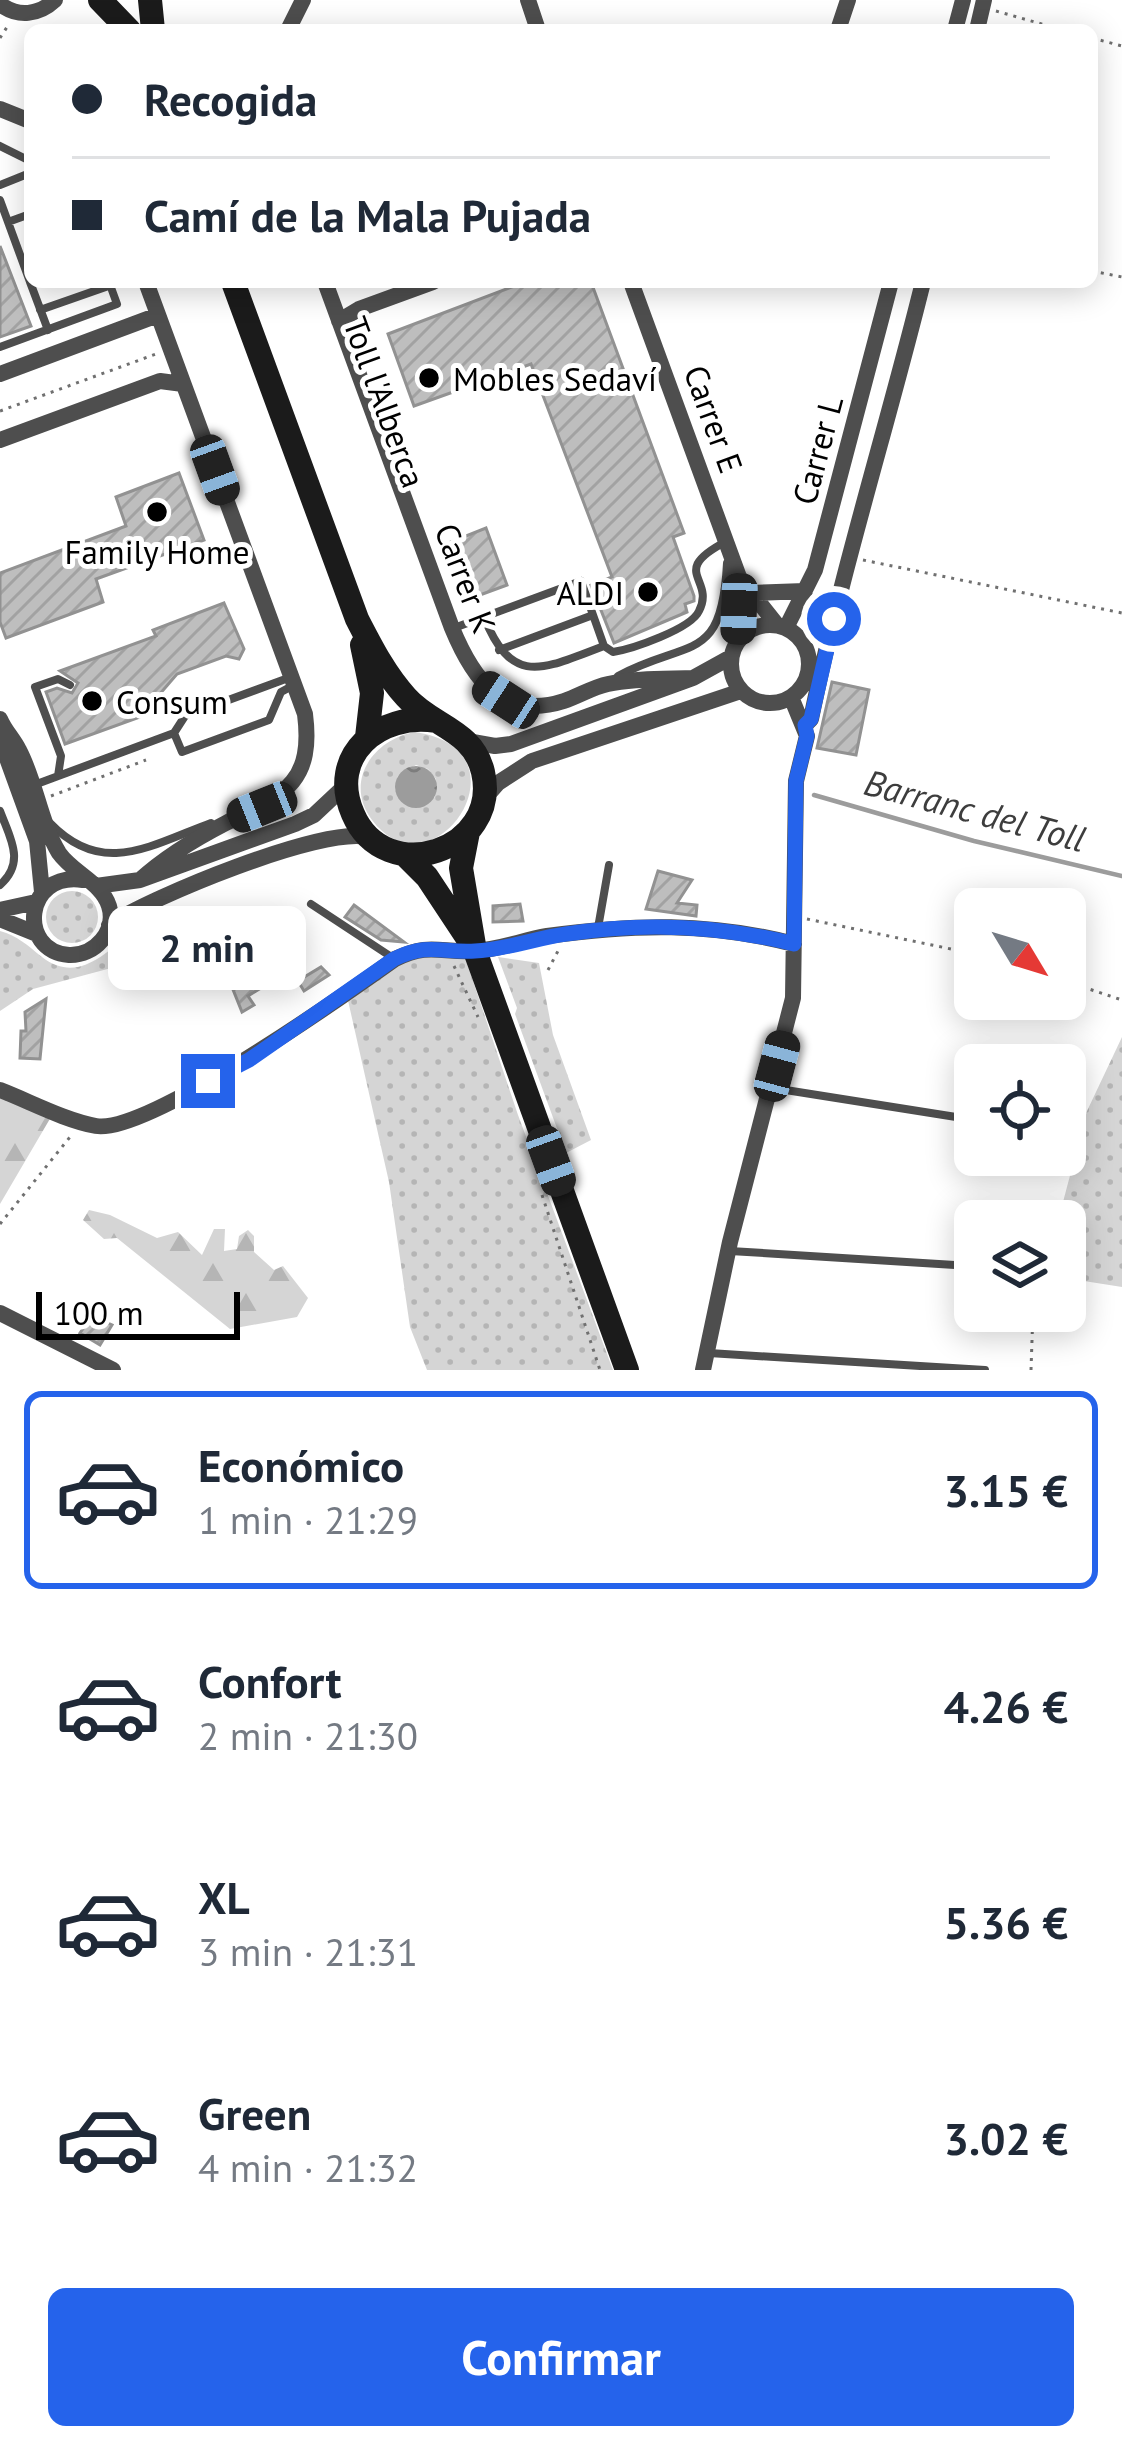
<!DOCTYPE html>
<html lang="es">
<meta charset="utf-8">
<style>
:root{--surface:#fff;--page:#f2f2f3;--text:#1f2937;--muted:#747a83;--line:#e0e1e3;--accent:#2563eb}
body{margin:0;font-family:"PT Sans",sans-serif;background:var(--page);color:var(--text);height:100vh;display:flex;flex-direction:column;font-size:45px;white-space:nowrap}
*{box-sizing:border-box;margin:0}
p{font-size:39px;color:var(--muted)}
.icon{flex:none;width:66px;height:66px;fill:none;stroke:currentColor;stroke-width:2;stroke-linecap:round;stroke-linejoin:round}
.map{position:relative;height:1370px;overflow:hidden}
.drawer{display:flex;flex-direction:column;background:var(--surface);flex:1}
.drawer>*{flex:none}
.guide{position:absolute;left:24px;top:24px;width:1074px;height:264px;border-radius:18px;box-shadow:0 6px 30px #0003;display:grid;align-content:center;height:264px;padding:0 48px;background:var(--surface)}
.needle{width:78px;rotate:128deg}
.fabs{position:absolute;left:954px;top:888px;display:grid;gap:24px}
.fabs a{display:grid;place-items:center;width:132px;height:132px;border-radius:18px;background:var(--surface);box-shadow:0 6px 30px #0003;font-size:60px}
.scale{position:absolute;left:36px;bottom:30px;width:204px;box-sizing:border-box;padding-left:12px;border:6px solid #000;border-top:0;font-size:33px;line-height:42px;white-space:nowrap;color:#000;-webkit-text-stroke:9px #fff;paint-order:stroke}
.end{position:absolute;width:54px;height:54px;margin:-27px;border:15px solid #2563eb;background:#fff;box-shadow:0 0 0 6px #fff}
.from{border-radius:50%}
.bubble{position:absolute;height:84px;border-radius:18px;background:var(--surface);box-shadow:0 6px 30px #0003;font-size:39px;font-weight:700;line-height:84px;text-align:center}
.car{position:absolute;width:36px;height:72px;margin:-36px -18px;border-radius:15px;box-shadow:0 0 9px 3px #0007;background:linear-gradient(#222 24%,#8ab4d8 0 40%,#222 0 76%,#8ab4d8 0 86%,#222 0)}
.guide b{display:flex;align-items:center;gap:42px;height:114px;font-size:45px}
.guide b+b{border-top:3px solid var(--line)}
.guide i{width:30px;height:30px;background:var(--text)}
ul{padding:21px 0 0;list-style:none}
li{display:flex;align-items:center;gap:36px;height:198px;margin:0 24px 18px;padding:0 24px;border:6px solid transparent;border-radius:18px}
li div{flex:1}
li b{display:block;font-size:45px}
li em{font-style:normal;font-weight:700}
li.active{border-color:var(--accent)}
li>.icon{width:108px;height:108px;stroke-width:1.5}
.primary-button{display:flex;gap:24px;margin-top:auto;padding:24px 48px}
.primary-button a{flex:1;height:138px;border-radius:18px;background:var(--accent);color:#fff;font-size:48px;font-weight:700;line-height:138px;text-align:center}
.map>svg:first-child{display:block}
.grass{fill:url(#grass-dots);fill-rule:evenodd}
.forest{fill:url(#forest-firs)}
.water{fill:url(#water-ripples)}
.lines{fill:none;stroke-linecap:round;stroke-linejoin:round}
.stream{stroke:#9c9c9c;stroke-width:4.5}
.building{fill:url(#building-hatch);stroke:#929292;stroke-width:3}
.path{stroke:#707070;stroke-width:3;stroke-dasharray:3 6;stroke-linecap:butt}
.service{stroke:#4e4e4e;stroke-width:8}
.minor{stroke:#4e4e4e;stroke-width:16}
.secondary{stroke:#1b1b1b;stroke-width:24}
.route{stroke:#2563eb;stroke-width:15}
.poi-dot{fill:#000;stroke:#fff;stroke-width:4.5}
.labels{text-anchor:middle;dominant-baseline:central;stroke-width:10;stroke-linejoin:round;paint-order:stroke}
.poi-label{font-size:33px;fill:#000;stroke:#fff;text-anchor:start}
.street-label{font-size:33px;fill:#000;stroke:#fff}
.water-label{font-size:36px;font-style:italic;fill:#3d3d3d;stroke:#fff}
</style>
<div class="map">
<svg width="1122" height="1370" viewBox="0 0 1122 1370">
<defs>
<pattern id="grass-dots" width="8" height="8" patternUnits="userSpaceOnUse" patternTransform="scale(3)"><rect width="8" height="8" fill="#d5d5d5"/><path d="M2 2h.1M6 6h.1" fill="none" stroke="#b5b5b5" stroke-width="1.8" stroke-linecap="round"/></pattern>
<pattern id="forest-firs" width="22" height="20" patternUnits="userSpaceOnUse" patternTransform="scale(3)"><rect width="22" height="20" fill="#d5d5d5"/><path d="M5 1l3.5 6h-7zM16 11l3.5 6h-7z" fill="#b5b5b5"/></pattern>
<pattern id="water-ripples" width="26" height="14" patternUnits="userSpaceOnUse" patternTransform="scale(3)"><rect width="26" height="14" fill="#9c9c9c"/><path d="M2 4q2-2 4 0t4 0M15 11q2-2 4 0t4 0" fill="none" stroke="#7d7d7d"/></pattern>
<pattern id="building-hatch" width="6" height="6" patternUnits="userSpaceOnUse" patternTransform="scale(3)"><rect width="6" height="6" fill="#bebebe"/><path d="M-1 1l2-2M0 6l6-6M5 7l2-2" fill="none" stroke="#a2a2a2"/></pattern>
</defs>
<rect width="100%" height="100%" fill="#fff"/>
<path class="grass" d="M415,732C535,750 433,901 372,820C343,781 374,739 415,732ZM416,765L428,769L436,779L435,797L416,808L395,790L398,776Z
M46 917a26 26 0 1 1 52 0a26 26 0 1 1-52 0Z
M0,931C18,936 27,945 42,957C76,983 102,956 129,935L153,936L141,960L33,989L0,1011Z
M406,956L465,957L518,1115L613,1370H427L410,1327L389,1182L347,996Z
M498,957L539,963L553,1035L591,1140L566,1153L515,1014L517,1008Z
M1122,1037V1287L1065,1278V1221H1058L1087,1111Z"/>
<path class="forest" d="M0,1096L51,1117L0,1204Z
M89,1210L110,1215L157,1238L178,1232L202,1255L214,1229H225L224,1251L237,1249L239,1236L248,1230L254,1236V1252L274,1270L283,1266L308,1298L297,1317L230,1329L117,1238L104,1239L83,1220Z"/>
<path class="water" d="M395 787a21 21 0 1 1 42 0a21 21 0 1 1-42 0Z"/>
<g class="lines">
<path class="stream" d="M814,795L974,841L1122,876"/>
</g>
<path class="building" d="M0,246L31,326L0,337Z
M525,282H591L684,533L673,537L694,596V601L685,604L687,612L614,643L591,585L612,577L531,364L414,406L388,334Z
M179,473L204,540L96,579L103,602L6,638L0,622V573L126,526L116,497Z
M486,528L507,585L469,599L448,543Z
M224,603L244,649L239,659L226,656L177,674L140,717L65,744L46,692L57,688L72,693L78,683L60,671L156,636L153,630Z
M832,682L869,690L856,755L817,748Z
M658,871L692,880L677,903L697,905L696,916L646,909Z
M520,904L523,921L493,922V906Z
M354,905L404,942L381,940L345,917Z
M296,952L303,955L301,979L321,967L329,975L304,991L290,968H278V953Z
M220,953L222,957L253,955L260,967H255L266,985L248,996L254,1005L242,1012L232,987L238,983L226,963L211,972L205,962Z
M46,999L40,1059L20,1058L21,1031H26L25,1012Z
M92,1316L112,1325L100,1345L80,1333Z"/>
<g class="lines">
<path class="path" d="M996,11L1063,30
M0,38L9,24
M1092,38L1122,46
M1092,271L1122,277
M0,411L156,354
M863,560L1122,613
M51,796L146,760
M807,919L975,954
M454,966L478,1017
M548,970L558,951
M1065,981L1122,1000
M542,1195L600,1370
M1053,1221L1056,1209
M0,1224L70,1137
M1031,1370L1033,1311"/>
<path class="service" d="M0,146L30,161
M0,185L30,173
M0,200L30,282
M8,222L30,214
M30,282L48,330
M40,310L120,282
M0,347L117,304L109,282
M454,628L581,581L604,646C544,668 513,689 484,617
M604,646L613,652C632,649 691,629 699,611C716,578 667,572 727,541
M499,650L593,615
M618,676C689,638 722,665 727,563
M174,733L182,752L269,720L281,692L294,685
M58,776L61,756L35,687L58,679L70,685
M34,785L174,733L185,716L291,677
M0,811C10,838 26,862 0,885
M50,823C103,878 151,845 211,823
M311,904L393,958
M598,928L609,865
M773,1088L975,1120
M730,1251L971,1266
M709,1353L985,1370"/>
<path class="minor" d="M528,0L538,30
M0,4C18,18 39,15 55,0
M288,30L303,0
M838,30L848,0
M955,30L963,0
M977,30L984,0
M0,109L30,121
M325,282L452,628C473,679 502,721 564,701C579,696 593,687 608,684C636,678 665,679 693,678
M631,282L739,577L777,625
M339,321L359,309L433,282
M0,374L158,315
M0,440L160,381L183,384
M752,593L805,591
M731 664a39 39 0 1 1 78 0a39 39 0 1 1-78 0Z
M786,628L815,570L891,282
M738,641L739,578
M0,719C5,731 13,738 19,750C36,782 40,822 59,853C73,873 102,883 109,906C117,931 95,956 69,955C17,951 24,871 83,880
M805,725L811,719C841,572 887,428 923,282
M5,732L4,750L37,841L42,892
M467,741L495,746L511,744L693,678L731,657
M484,799L498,783L532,761L741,691
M140,880C166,856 195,839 226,823C282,795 314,785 305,714L146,282
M96,886L140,880L295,824L314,815L346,785
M0,910L36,902
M0,919L37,934
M109,925C151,897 321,827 367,837
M0,1090C31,1102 64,1120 96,1126C147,1135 346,994 395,959C430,942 440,953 475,951C499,950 523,940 547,936C634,924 709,922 794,944
M0,1313L113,1370
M703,1370L730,1242L793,998L796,781L807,736L791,697"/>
<path class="secondary" d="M100,0L129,30
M150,0L153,30
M233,282L357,619C371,646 385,674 406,697C431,726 473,729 483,772C501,851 385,889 353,814C327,755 380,712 436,721
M362,645L372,693L367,737
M468,832L461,868L475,951L627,1370
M405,855L427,877L468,939"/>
</g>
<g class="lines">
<path class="route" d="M208,1081L249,1060L394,959C430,942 440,953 475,951C505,950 536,938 566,934C643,922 718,925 794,944L796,781L807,736L805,725L811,719L834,619"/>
</g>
<g class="poi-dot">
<circle cx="429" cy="378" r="12"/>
<circle cx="157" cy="512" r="12"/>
<circle cx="648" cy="592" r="12"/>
<circle cx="92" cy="701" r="12"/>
</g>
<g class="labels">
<g class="poi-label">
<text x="453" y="378">Mobles Sedaví</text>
<text x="157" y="551" text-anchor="middle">Family Home</text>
<text x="624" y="592" text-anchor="end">ALDI</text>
<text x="116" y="701">Consum</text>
</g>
<g class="street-label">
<text transform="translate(385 402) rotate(70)">Toll l'Alberca</text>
<text transform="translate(714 419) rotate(70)">Carrer E</text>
<text transform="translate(817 450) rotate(-75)">Carrer L</text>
<text transform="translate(466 578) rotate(69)">Carrer K</text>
</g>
<g class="water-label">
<text transform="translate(975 810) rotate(15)">Barranc del Toll</text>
</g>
</g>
</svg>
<div class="fabs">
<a><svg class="needle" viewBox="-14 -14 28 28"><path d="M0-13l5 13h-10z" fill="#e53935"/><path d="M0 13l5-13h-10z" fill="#747a83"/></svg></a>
<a><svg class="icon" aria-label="locate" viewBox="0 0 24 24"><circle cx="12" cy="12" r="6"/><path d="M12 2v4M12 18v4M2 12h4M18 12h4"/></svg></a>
<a><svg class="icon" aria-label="layers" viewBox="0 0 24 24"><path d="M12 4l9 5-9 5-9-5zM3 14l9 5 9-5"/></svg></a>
</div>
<div class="scale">100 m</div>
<i class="end from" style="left:834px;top:619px"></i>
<i class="end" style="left:208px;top:1081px"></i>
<div class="bubble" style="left:108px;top:906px;width:198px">2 min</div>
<i class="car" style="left:215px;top:470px;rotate:160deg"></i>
<i class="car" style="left:739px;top:609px;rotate:182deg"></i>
<i class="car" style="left:506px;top:700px;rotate:303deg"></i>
<i class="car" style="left:262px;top:807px;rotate:248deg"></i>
<i class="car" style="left:777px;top:1066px;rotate:15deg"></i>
<i class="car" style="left:551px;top:1161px;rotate:160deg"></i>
<div class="guide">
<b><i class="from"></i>Recogida</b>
<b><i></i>Camí de la Mala Pujada</b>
</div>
</div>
<section class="drawer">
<ul>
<li class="active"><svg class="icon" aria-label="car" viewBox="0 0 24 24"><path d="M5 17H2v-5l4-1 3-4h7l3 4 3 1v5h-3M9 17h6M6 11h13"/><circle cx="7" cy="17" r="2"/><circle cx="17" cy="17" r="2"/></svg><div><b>Económico</b><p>1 min · 21:29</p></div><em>3.15 €</em></li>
<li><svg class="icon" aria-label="car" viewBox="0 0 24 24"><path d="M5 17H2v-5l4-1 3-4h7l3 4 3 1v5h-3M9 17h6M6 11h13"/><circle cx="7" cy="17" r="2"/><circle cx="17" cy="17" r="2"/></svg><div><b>Confort</b><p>2 min · 21:30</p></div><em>4.26 €</em></li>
<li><svg class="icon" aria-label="car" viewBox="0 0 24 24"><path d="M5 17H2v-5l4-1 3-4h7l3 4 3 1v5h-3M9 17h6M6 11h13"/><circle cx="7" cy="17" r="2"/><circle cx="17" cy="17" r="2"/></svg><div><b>XL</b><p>3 min · 21:31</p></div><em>5.36 €</em></li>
<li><svg class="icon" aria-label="car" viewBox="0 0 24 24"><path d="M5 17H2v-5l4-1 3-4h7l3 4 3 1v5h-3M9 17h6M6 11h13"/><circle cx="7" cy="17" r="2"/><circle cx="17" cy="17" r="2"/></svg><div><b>Green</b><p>4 min · 21:32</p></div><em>3.02 €</em></li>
</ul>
<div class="primary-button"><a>Confirmar</a></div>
</section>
